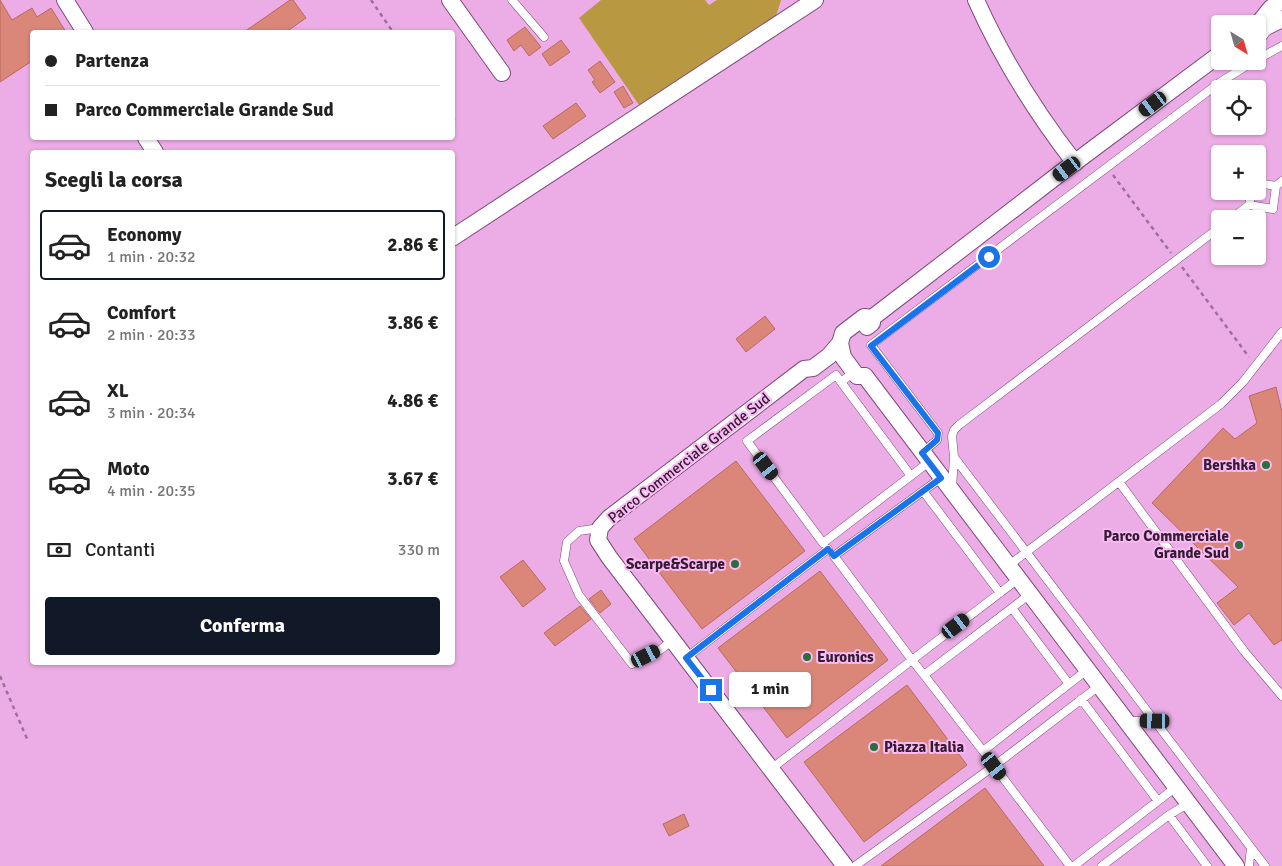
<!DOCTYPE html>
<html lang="it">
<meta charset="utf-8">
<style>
:root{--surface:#fff;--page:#f2f2f2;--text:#222;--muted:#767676;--line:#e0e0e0;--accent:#111827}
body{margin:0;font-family:Signika,sans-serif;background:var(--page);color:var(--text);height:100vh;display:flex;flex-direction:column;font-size:19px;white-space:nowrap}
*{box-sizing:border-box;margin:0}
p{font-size:16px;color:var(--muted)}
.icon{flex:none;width:28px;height:28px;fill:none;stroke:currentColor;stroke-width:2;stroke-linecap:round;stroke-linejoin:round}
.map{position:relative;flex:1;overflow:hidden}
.drawer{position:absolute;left:30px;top:150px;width:425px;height:515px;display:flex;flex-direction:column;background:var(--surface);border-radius:5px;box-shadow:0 1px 4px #0004}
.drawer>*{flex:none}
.hud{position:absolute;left:30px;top:30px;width:425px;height:110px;border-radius:5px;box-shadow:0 1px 4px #0004;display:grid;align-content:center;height:110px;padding:0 15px;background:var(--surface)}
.needle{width:32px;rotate:143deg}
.controls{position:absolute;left:1211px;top:15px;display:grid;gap:10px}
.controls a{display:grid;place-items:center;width:55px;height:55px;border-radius:5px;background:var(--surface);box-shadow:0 1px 4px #0004;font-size:25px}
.end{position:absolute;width:22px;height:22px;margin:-11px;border:6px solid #1a73e8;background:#fff;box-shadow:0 0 0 2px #fff}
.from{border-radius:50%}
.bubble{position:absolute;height:35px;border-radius:5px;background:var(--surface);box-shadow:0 1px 4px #0004;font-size:16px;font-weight:700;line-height:35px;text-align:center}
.car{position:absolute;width:15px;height:30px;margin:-15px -8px;border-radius:6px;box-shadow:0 0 4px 1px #0007;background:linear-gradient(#222 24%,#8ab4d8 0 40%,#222 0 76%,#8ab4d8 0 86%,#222 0)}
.hud b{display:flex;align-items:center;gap:18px;height:48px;font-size:19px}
.hud b+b{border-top:1px solid var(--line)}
.hud i{width:12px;height:12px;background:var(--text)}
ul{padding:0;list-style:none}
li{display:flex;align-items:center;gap:15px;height:70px;margin:0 10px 8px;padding:0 5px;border:2px solid transparent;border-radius:5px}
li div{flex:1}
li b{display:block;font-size:19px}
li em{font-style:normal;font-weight:700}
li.current{border-color:var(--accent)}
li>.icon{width:45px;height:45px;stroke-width:1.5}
h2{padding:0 15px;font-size:22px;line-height:60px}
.pay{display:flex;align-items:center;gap:12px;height:55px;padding:0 15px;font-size:19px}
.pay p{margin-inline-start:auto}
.button{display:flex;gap:10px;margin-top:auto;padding:10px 15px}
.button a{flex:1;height:58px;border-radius:5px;background:var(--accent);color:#fff;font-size:20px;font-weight:700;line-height:58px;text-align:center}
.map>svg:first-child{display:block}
.green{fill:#b89840}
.building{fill:#da877a;stroke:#b9695d}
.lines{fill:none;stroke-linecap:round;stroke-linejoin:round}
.lane-casing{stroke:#81497d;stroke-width:9}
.street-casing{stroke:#81497d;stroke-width:18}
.path{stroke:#9e6f99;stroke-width:2.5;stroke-dasharray:4 4;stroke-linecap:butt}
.lane{stroke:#fff;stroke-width:8}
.street{stroke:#fff;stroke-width:16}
.route{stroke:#1a73e8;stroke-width:6}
.poi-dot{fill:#286f3b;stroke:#f9b9f3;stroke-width:2}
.labels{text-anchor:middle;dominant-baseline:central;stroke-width:4;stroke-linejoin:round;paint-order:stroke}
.street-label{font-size:15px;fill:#331b31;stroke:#f9b9f3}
.poi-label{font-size:15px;font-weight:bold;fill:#331b31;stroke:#f9b9f3;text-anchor:end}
</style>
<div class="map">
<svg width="1282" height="866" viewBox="0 0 1282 866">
<rect width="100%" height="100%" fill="#ecade6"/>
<path class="green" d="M601,0H705L709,5L717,0H781L776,16L639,105L579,18Z"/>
<path class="building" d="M0,0L12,20L32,8L37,17L51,8L66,32H32V61L0,82Z
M290,0H293L306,18L286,32H244Z
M525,27L541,47L529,56L521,45L514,51L507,40Z
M561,40L570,52L550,66L542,54Z
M600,61L615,82L600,93L592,82L595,80L588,70Z
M623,86L633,103L624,108L614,92Z
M576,103L586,116L553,139L543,126Z
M765,316L775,329L746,352L736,339Z
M1276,387L1282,412V640L1274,645L1249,613L1234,625L1217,603L1238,587L1152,503L1223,428L1235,439L1257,423L1249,396Z
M736,461L805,551L702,629L634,539Z
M523,560L546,589L523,607L500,577Z
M820,571L888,660L787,738L718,648Z
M601,590L611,604L600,613L589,599Z
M580,606L591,619L555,646L544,633Z
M907,685L967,765L864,842L804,762Z
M985,788L1044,866H881Z
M684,814L689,826L669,836L663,824Z"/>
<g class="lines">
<g class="lane-casing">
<path id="lane" d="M512,0L544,37
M1258,43L1267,31
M1258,59L1282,46
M1258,183L1276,186
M1249,205L1273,209L1276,186L1282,181
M1231,219L1249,205L1252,191
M854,372L841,382L836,375L747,441L823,543L929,462
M841,382L911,476
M922,453L937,440L938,433L871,345L1219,83L1254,61
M954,457L1265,866
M941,478L834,556L912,660L1018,579
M1119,482L1244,651L1282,696
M952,488L954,457L952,436L954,430L959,425L1220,227
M923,491L1000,593
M600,528L579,531L567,542L564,561L579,595L632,664L660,650L673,640
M1008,566L1221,404L1243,382L1282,332
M1030,594L924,675L983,751L1087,670
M1012,608L1069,684
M686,658L828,549
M1081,699L1158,801
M1127,721H1155
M771,769L912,660L924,675
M1169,815L1207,866
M855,866L994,766L983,751
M1070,866L994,766L1099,686
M1074,866L1176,787
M1102,866L1169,815L1189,803
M1249,866L1251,848"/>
</g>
<g class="street-casing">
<path id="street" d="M65,0L85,32
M450,0L502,73
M976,0C1001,56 1037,114 1075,163
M1258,24L1271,8L1282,0
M1258,31L1282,19
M146,138L155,152
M452,238L815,0
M867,327L872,323V318L1058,175L1220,54
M840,343L843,357L857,376H865
M865,376L1236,866
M845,866L609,557L598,540L600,528L609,518L804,369L813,368L829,356L840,343L843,333L864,317L872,318"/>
</g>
<path class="path" d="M371,0L393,32
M452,117L456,121
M1113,175L1171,253
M1182,267L1249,357
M0,676L28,741"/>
<use href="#lane" class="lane"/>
<use href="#street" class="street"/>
</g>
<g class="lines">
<path class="route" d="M711,690L686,658L828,549L834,556L941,478L922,453L937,440L938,433L871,346L989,257"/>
</g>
<g class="poi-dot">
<circle cx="1266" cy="465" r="5"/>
<circle cx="1239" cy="545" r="5"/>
<circle cx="735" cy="564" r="5"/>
<circle cx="807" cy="657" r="5"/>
<circle cx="874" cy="747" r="5"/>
</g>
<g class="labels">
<g class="street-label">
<text transform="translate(689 458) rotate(-38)">Parco Commerciale Grande Sud</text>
</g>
<g class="poi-label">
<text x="1256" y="465">Bershka</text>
<text x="1229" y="536">Parco Commerciale<tspan x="1229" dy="17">Grande Sud</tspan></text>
<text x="725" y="564">Scarpe&amp;Scarpe</text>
<text x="817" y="657" text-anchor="start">Euronics</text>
<text x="884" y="747" text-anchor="start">Piazza Italia</text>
</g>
</g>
</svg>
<div class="controls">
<a><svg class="needle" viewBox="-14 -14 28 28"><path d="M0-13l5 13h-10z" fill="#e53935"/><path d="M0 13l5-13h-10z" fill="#767676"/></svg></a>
<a><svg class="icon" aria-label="locate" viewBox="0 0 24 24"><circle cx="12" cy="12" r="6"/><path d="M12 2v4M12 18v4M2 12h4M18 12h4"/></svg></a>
<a>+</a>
<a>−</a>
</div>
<i class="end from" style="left:989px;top:257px"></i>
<i class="end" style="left:711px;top:690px"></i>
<div class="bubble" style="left:729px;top:672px;width:82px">1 min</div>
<i class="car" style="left:1153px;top:104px;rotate:233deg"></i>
<i class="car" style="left:1067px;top:169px;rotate:233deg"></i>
<i class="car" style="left:766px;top:466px;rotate:143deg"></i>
<i class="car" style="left:956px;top:626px;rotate:53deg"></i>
<i class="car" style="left:646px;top:656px;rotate:63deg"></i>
<i class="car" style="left:1155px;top:721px;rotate:271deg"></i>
<i class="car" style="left:994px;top:766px;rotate:143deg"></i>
<div class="hud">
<b><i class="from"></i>Partenza</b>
<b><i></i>Parco Commerciale Grande Sud</b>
</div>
<section class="drawer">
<h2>Scegli la corsa</h2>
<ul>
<li class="current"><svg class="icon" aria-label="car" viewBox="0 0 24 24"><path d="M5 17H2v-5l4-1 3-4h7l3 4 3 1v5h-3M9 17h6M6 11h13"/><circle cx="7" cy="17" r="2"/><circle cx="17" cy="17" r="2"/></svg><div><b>Economy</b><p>1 min · 20:32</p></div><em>2.86 €</em></li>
<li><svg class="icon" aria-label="car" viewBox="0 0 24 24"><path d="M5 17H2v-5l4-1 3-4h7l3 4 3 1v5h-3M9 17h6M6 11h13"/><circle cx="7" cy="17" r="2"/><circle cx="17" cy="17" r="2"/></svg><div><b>Comfort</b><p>2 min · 20:33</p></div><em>3.86 €</em></li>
<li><svg class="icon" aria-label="car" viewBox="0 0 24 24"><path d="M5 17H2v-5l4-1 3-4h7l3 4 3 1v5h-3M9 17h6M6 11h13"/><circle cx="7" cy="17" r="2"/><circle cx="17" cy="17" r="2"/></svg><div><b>XL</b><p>3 min · 20:34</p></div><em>4.86 €</em></li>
<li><svg class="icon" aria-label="car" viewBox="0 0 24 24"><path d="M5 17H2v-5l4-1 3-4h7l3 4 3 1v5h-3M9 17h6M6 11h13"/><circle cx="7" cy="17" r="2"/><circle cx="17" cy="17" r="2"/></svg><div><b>Moto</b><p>4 min · 20:35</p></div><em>3.67 €</em></li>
</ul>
<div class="pay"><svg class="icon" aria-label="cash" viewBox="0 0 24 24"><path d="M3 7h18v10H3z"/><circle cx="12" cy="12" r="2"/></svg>Contanti<p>330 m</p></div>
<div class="button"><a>Conferma</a></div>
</section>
</div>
